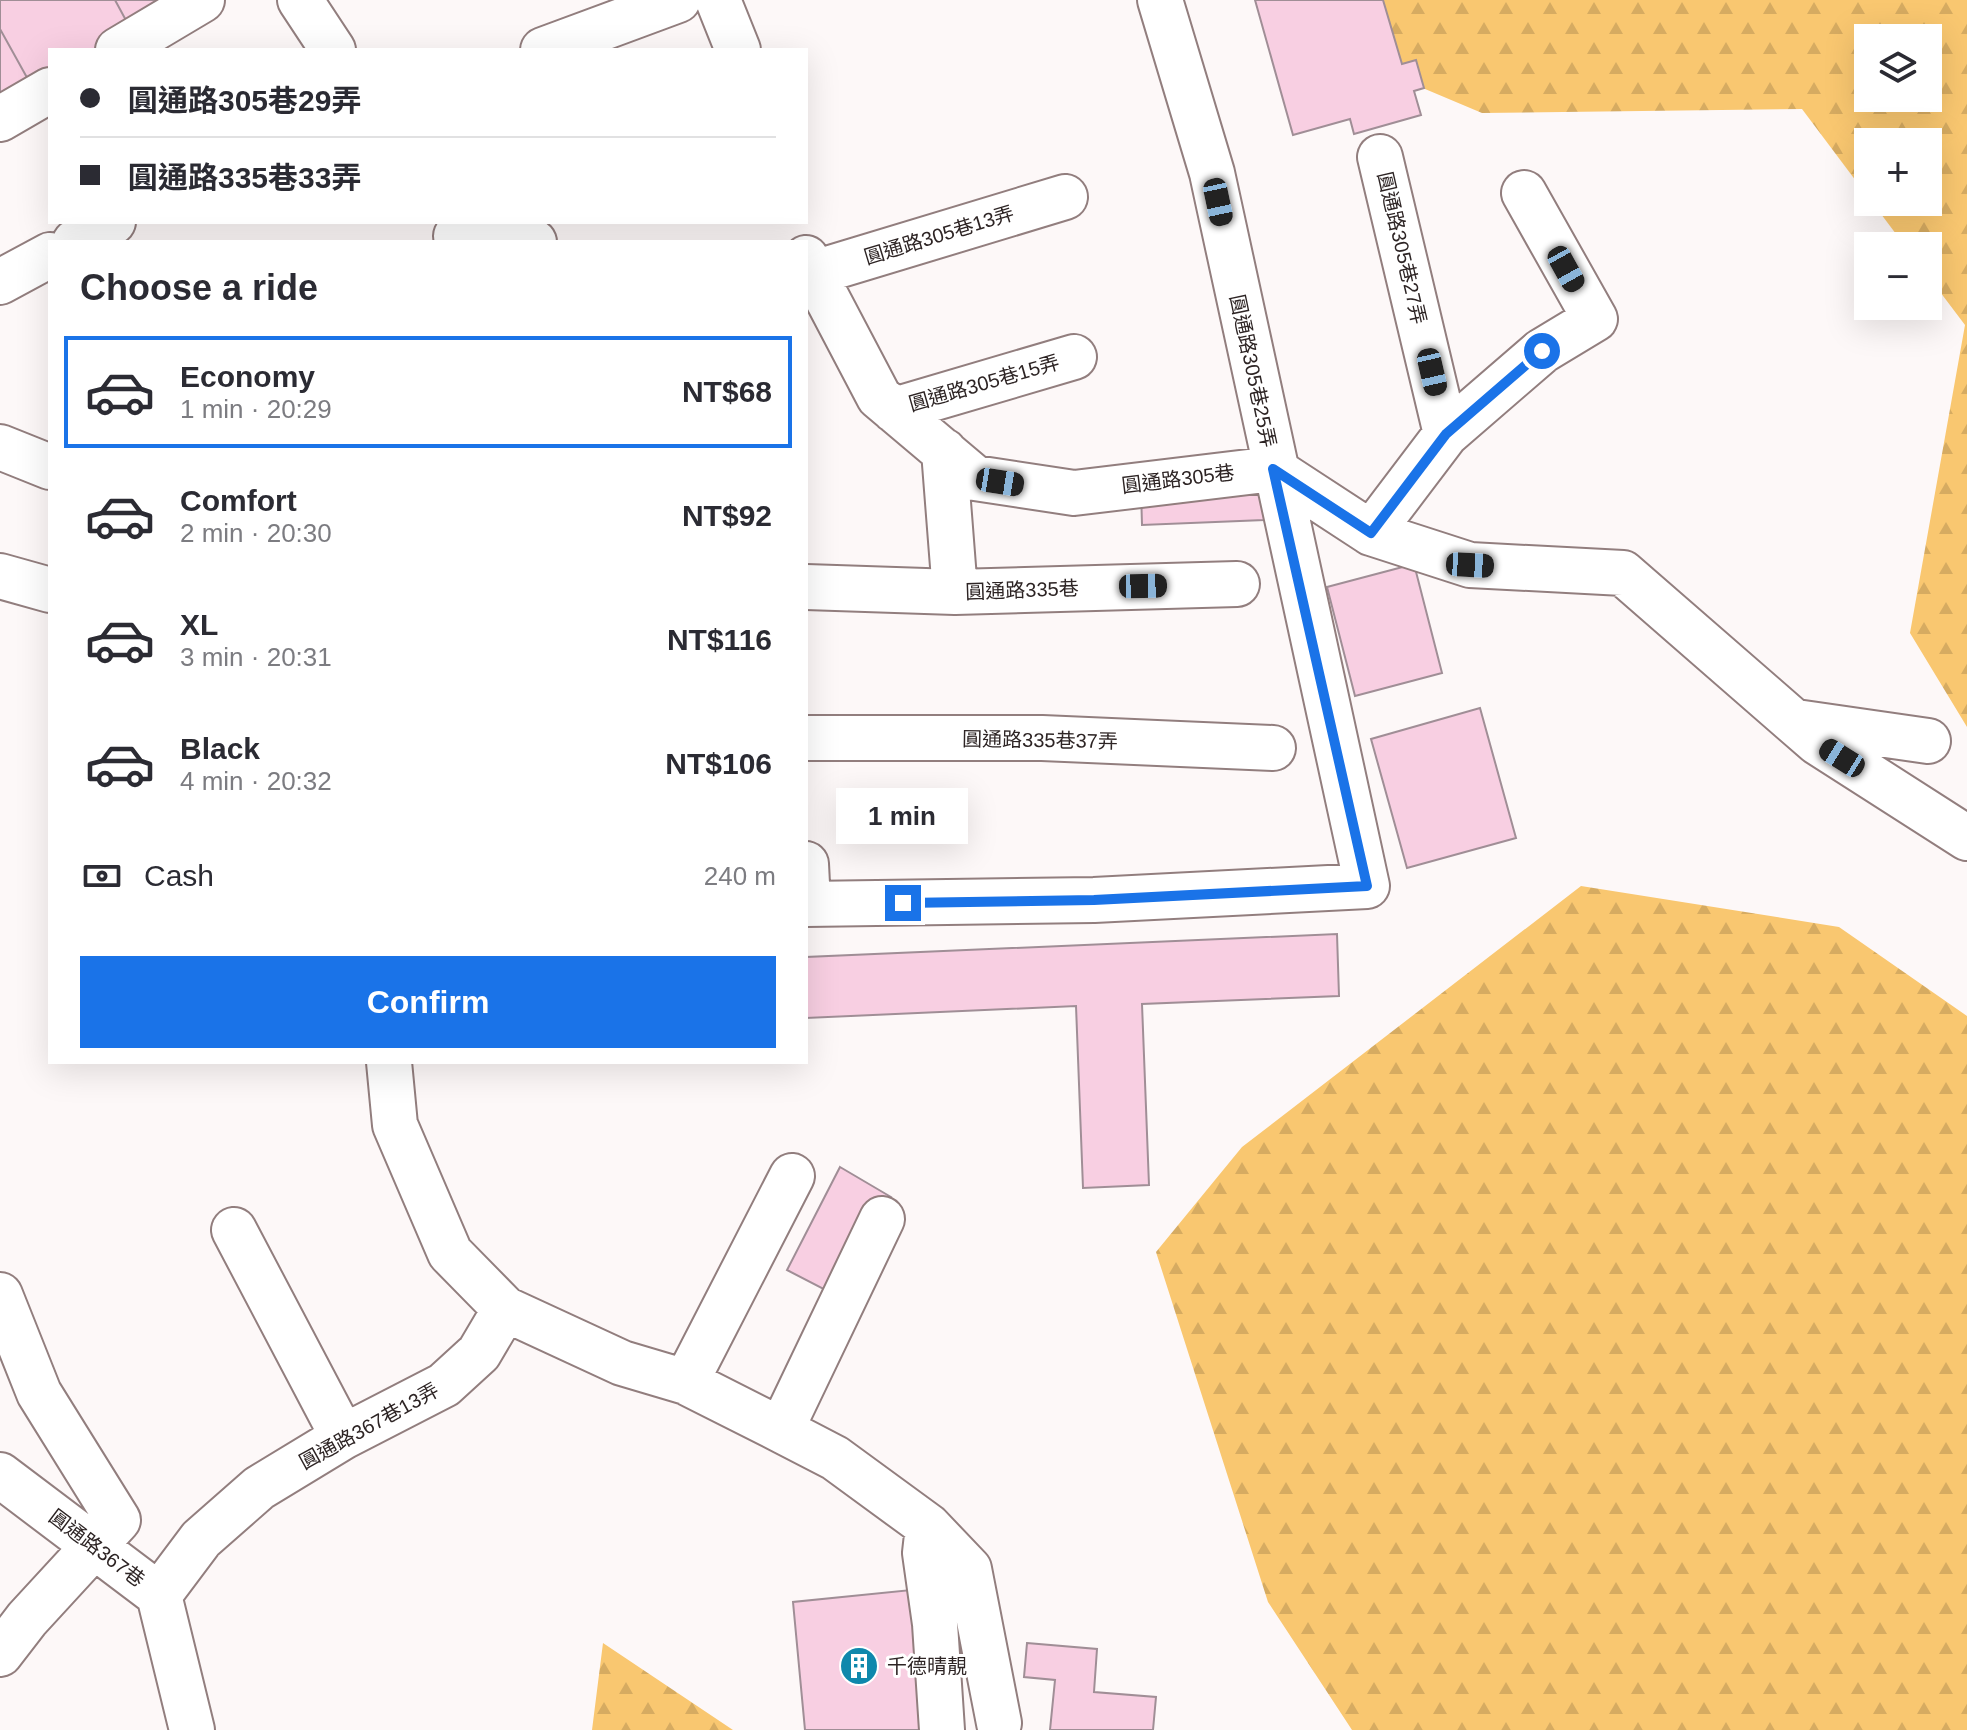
<!DOCTYPE html>
<meta charset="utf-8">
<style>
:root{--surface:#fff;--page:#f2f2f3;--text:#2b2b33;--muted:#7c7c81;--line:#e1e1e2;--accent:#1a73e8}
body{margin:0;font-family:Helvetica,"Noto Sans TC",sans-serif;background:var(--page);color:var(--text);height:100vh;display:flex;flex-direction:column;font-size:30px;white-space:nowrap}
*{box-sizing:border-box;margin:0}
p{font-size:26px;color:var(--muted)}
.icon{flex:none;width:44px;height:44px;fill:none;stroke:currentColor;stroke-width:2;stroke-linecap:round;stroke-linejoin:round}
.map{position:relative;flex:1;overflow:hidden}
.panel{position:absolute;left:48px;top:240px;width:760px;height:824px;display:flex;flex-direction:column;background:var(--surface);border-radius:0px;box-shadow:0 8px 32px #0002}
.panel>*{flex:none}
.top-card{position:absolute;left:48px;top:48px;width:760px;height:176px;border-radius:0px;box-shadow:0 8px 32px #0002;display:grid;align-content:center;height:176px;padding:0 32px;background:var(--surface)}
.tools{position:absolute;left:1854px;top:24px;display:grid;gap:16px}
.tools a{display:grid;place-items:center;width:88px;height:88px;border-radius:0px;background:var(--surface);box-shadow:0 8px 32px #0002;font-size:40px}
.end{position:absolute;width:36px;height:36px;margin:-18px;border:10px solid #1a73e8;background:#fff;box-shadow:0 0 0 4px #fff}
.from{border-radius:50%}
.bubble{position:absolute;height:56px;border-radius:0px;background:var(--surface);box-shadow:0 8px 32px #0002;font-size:26px;font-weight:700;line-height:56px;text-align:center}
.car{position:absolute;width:24px;height:48px;margin:-24px -12px;border-radius:10px;box-shadow:0 0 6px 2px #0007;background:linear-gradient(#222 24%,#8ab4d8 0 40%,#222 0 76%,#8ab4d8 0 86%,#222 0)}
.top-card b{display:flex;align-items:center;gap:28px;height:76px;font-size:30px}
.top-card b+b{border-top:2px solid var(--line)}
.top-card i{width:20px;height:20px;background:var(--text)}
ul{padding:0;list-style:none}
li{display:flex;align-items:center;gap:24px;height:112px;margin:0 16px 12px;padding:0 16px;border:4px solid transparent;border-radius:0px}
li div{flex:1}
li b{display:block;font-size:30px}
li em{font-style:normal;font-weight:700}
li.on{border-color:var(--accent)}
li>.icon{width:72px;height:72px;stroke-width:1.5}
h2{padding:0 32px;font-size:36px;line-height:96px}
.pay{display:flex;align-items:center;gap:20px;height:88px;padding:0 32px;font-size:30px}
.pay p{margin-inline-start:auto}
.primary-button{display:flex;gap:16px;margin-top:auto;padding:16px 32px}
.primary-button a{flex:1;height:92px;border-radius:0px;background:var(--accent);color:#fff;font-size:32px;font-weight:700;line-height:92px;text-align:center}
.map>svg:first-child{display:block}
.forest{fill:url(#forest-firs);fill-rule:evenodd}
.building{fill:#f8cfe2;stroke:#a08e96;stroke-width:2}
.lines{fill:none;stroke-linecap:round;stroke-linejoin:round}
.minor-casing{stroke:#927e7e;stroke-width:48}
.minor{stroke:#fff;stroke-width:44}
.route{stroke:#1a73e8;stroke-width:10}
.labels{text-anchor:middle;dominant-baseline:central;stroke-width:6;stroke-linejoin:round;paint-order:stroke}
.street-label{font-size:20px;fill:#2d2424;stroke:#fff}
.poi-label{font-size:20px;fill:#2d2424;stroke:#fff;text-anchor:start}
</style>
<div class="map">
<svg width="1967" height="1730" viewBox="0 0 1967 1730">
<defs>
<pattern id="forest-firs" width="22" height="20" patternUnits="userSpaceOnUse" patternTransform="scale(2)"><rect width="22" height="20" fill="#f9c770"/><path d="M5 1l3.5 6h-7zM16 11l3.5 6h-7z" fill="#d6ab61"/></pattern>
</defs>
<rect width="100%" height="100%" fill="#fdf8f8"/>
<path class="forest" d="M1314,0H1967V727L1910,633L1965,325L1928,276V246H1905L1872,202H1928V142H1868V197L1802,109L1482,113L1304,38ZM1868,38H1928V98H1868Z
M1581,886L1839,927L1967,1016V1730H1352L1268,1602L1156,1252L1242,1147Z
M603,1643L733,1730H592Z"/>
<path class="building" d="M0,0H115L135,37L111,50H50V84L35,92L0,29Z
M115,0H203L135,37Z
M1255,0H1383L1402,64L1416,60L1424,88L1414,91L1421,115L1354,134L1350,119L1293,135Z
M0,29L35,92L0,111Z
M1263,482L1264,520L1142,525L1141,490Z
M1414,564L1442,673L1355,696L1327,587Z
M1480,708L1516,838L1407,868L1371,739Z
M1337,934L1339,996L1142,1004L1149,1185L1083,1188L1076,1006L806,1018V957Z
M840,1167L891,1197L837,1296L787,1270Z
M911,1590L924,1730H805L793,1602Z
M1027,1643L1097,1649L1094,1692L1156,1697L1153,1730H1050L1055,1680L1024,1677Z"/>
<g class="lines">
<g class="minor-casing">
<path id="minor" d="M300,0L333,50
M718,0L738,50
M118,50L202,0
M543,50L678,0
M0,119L50,90
M1380,157L1446,434
M456,236L523,237L534,242
M75,242L113,222
M806,258L879,397L975,478L1074,493L1273,469L1371,533L1470,565L1623,573L1817,742L1967,838
M814,273L1065,197
M0,282L50,255
M894,410L1074,357
M0,447L50,467
M944,451L955,592
M1371,533L1446,434L1542,351L1595,319L1524,193
M0,576L50,590
M806,587L955,592L1237,584
M1796,722L1928,741
M806,738H1042L1273,748
M806,864L808,904
M806,904L1094,900L1367,886L1212,173L1160,0
M389,1062L395,1125L450,1253L505,1309L622,1363L686,1382L781,1430L835,1458L928,1526L969,1569L999,1723
M234,1230L343,1437
M0,1295L39,1393L118,1520L27,1619L0,1654
M686,1382L792,1176
M781,1430L882,1219
M0,1475L159,1595L192,1730
M928,1526L925,1553L935,1624L942,1730
M159,1595L201,1539L259,1488L343,1437L444,1385L479,1353L505,1309"/>
</g>
<use href="#minor" class="minor"/>
</g>
<g class="lines">
<path class="route" d="M903,903L1094,900L1367,886L1273,469L1371,533L1446,434L1542,351"/>
</g>
<defs>
<g id="building-disc" transform="scale(2)"><circle r="9.5" fill="#0f88ac" stroke="#fff"/><path d="M-4-6H4V6H1V3H-1V6H-4ZM-2.5-4.3h1.7v1.8h-1.7ZM.8-4.3h1.7v1.8H.8ZM-2.5-1h1.7V.8h-1.7ZM.8-1h1.7V.8H.8Z" fill="#fff"/></g>
</defs>
<g fill-rule="evenodd">
<use href="#building-disc" x="859" y="1666"/>
</g>
<g class="labels">
<g class="street-label">
<text transform="translate(939 235) rotate(-17)">圓通路305巷13弄</text>
<text transform="translate(1402 248) rotate(77)">圓通路305巷27弄</text>
<text transform="translate(1253 371) rotate(78)">圓通路305巷25弄</text>
<text transform="translate(984 383) rotate(-16)">圓通路305巷15弄</text>
<text transform="translate(1178 479) rotate(-7)">圓通路305巷</text>
<text transform="translate(1022 590) rotate(-2)">圓通路335巷</text>
<text transform="translate(1040 740) rotate(1)">圓通路335巷37弄</text>
<text transform="translate(369 1426) rotate(-29)">圓通路367巷13弄</text>
<text transform="translate(97 1548) rotate(37)">圓通路367巷</text>
</g>
<g class="poi-label">
<text x="887" y="1666">千德晴靚</text>
</g>
</g>
</svg>
<div class="tools">
<a><svg class="icon" aria-label="layers" viewBox="0 0 24 24"><path d="M12 4l9 5-9 5-9-5zM3 14l9 5 9-5"/></svg></a>
<a>+</a>
<a>−</a>
</div>
<i class="end from" style="left:1542px;top:351px"></i>
<i class="end" style="left:903px;top:903px"></i>
<div class="bubble" style="left:836px;top:788px;width:132px">1 min</div>
<i class="car" style="left:1218px;top:202px;rotate:168deg"></i>
<i class="car" style="left:1566px;top:269px;rotate:151deg"></i>
<i class="car" style="left:1432px;top:372px;rotate:167deg"></i>
<i class="car" style="left:1000px;top:482px;rotate:99deg"></i>
<i class="car" style="left:1470px;top:565px;rotate:93deg"></i>
<i class="car" style="left:1143px;top:586px;rotate:89deg"></i>
<i class="car" style="left:1842px;top:758px;rotate:302deg"></i>
<div class="top-card">
<b><i class="from"></i>圓通路305巷29弄</b>
<b><i></i>圓通路335巷33弄</b>
</div>
<section class="panel">
<h2>Choose a ride</h2>
<ul>
<li class="on"><svg class="icon" aria-label="car" viewBox="0 0 24 24"><path d="M5 17H2v-5l4-1 3-4h7l3 4 3 1v5h-3M9 17h6M6 11h13"/><circle cx="7" cy="17" r="2"/><circle cx="17" cy="17" r="2"/></svg><div><b>Economy</b><p>1 min · 20:29</p></div><em>NT$68</em></li>
<li><svg class="icon" aria-label="car" viewBox="0 0 24 24"><path d="M5 17H2v-5l4-1 3-4h7l3 4 3 1v5h-3M9 17h6M6 11h13"/><circle cx="7" cy="17" r="2"/><circle cx="17" cy="17" r="2"/></svg><div><b>Comfort</b><p>2 min · 20:30</p></div><em>NT$92</em></li>
<li><svg class="icon" aria-label="car" viewBox="0 0 24 24"><path d="M5 17H2v-5l4-1 3-4h7l3 4 3 1v5h-3M9 17h6M6 11h13"/><circle cx="7" cy="17" r="2"/><circle cx="17" cy="17" r="2"/></svg><div><b>XL</b><p>3 min · 20:31</p></div><em>NT$116</em></li>
<li><svg class="icon" aria-label="car" viewBox="0 0 24 24"><path d="M5 17H2v-5l4-1 3-4h7l3 4 3 1v5h-3M9 17h6M6 11h13"/><circle cx="7" cy="17" r="2"/><circle cx="17" cy="17" r="2"/></svg><div><b>Black</b><p>4 min · 20:32</p></div><em>NT$106</em></li>
</ul>
<div class="pay"><svg class="icon" aria-label="cash" viewBox="0 0 24 24"><path d="M3 7h18v10H3z"/><circle cx="12" cy="12" r="2"/></svg>Cash<p>240 m</p></div>
<div class="primary-button"><a>Confirm</a></div>
</section>
</div>
